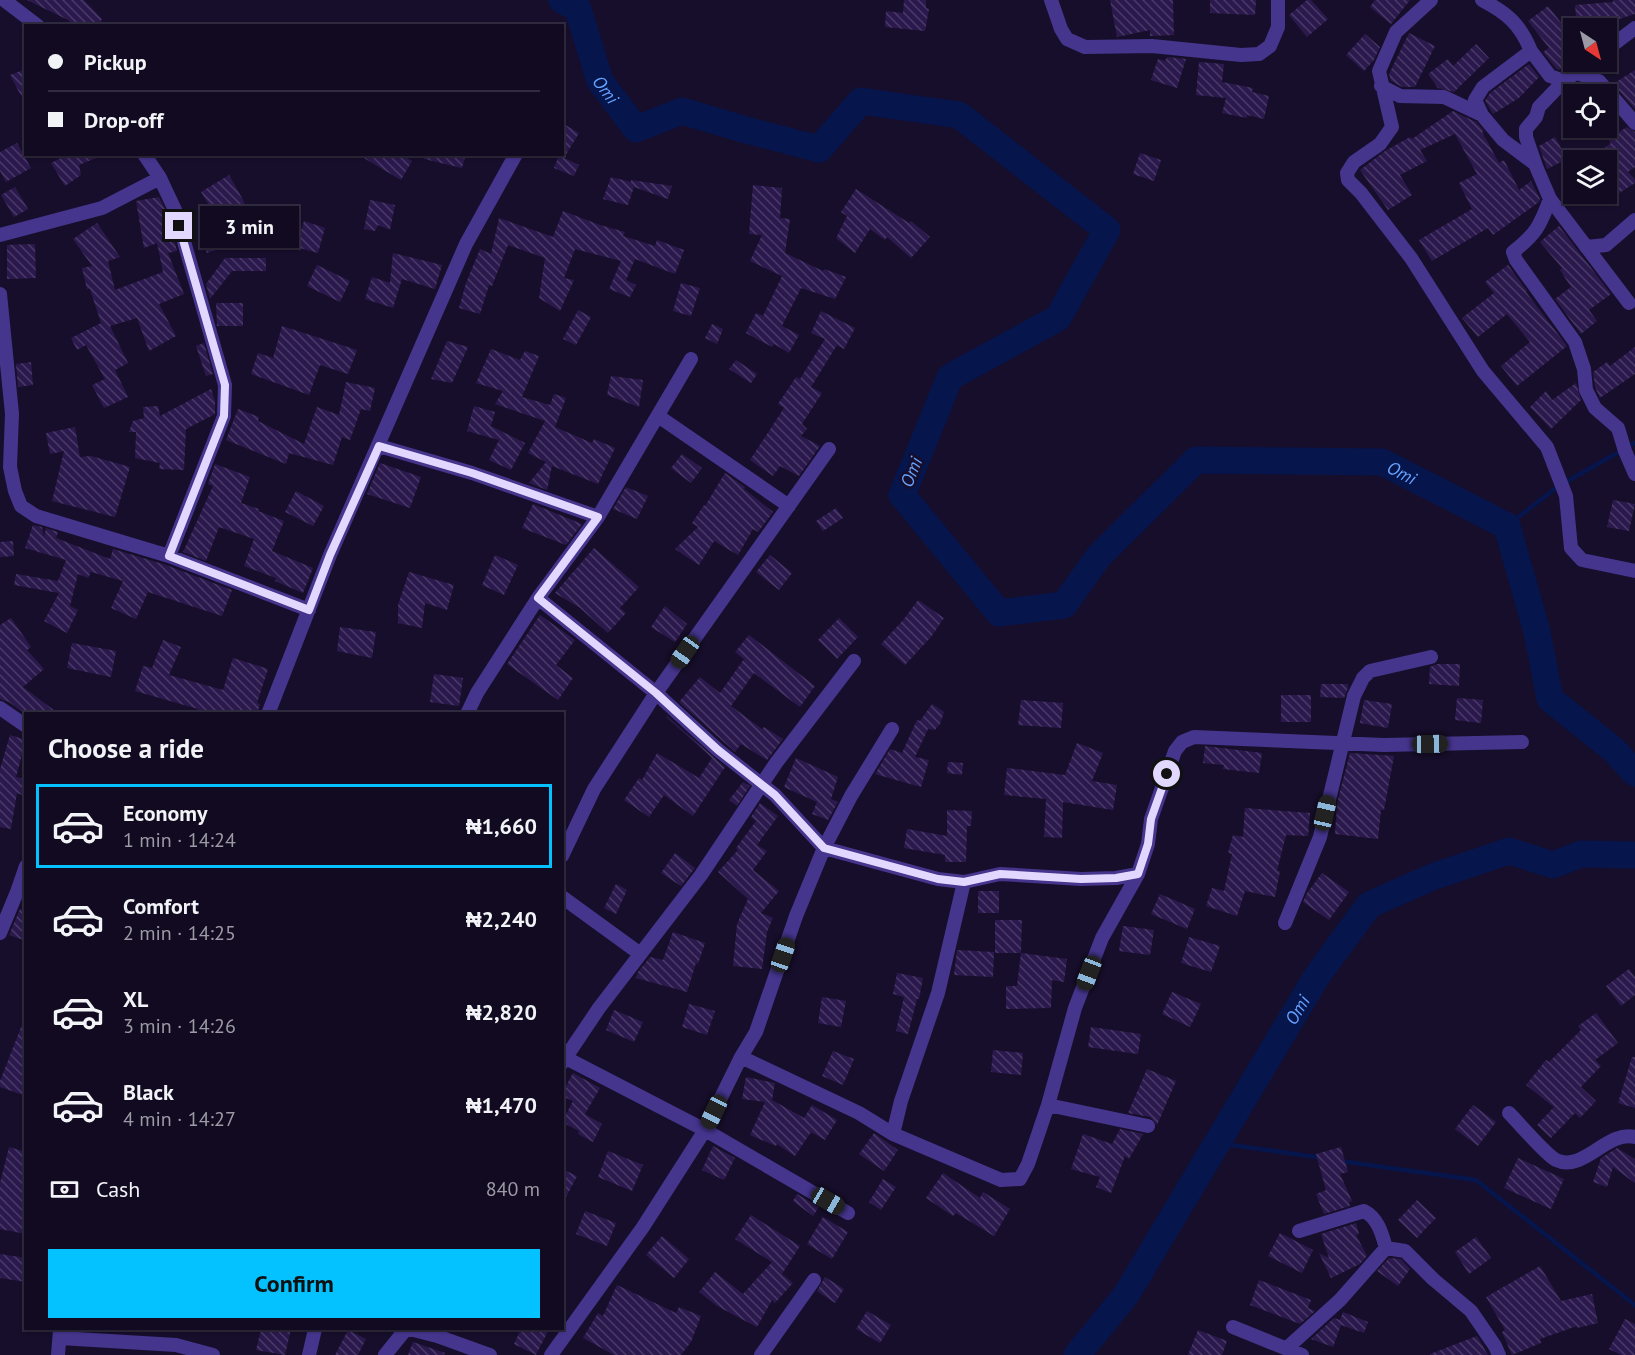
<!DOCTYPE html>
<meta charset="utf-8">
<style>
:root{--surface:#110a20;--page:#1a1329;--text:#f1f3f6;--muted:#9c9aa5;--line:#302b3e;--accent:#04c1ff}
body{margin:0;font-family:"PT Sans",sans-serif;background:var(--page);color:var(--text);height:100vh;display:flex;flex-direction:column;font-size:22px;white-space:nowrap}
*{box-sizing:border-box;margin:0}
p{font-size:20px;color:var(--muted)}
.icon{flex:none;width:33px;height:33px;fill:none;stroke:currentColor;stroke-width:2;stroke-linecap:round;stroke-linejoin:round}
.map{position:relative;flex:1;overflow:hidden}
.details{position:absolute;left:24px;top:712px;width:540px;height:618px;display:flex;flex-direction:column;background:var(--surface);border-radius:0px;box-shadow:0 2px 4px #0004,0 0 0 2px var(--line)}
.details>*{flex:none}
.guide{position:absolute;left:24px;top:24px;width:540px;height:132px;border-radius:0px;box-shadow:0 2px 4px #0004,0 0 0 2px var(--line);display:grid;align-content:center;height:132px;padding:0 24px;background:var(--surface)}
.needle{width:39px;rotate:144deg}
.fabs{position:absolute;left:1563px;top:18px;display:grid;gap:12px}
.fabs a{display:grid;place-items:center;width:54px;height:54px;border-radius:0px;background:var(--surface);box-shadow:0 2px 4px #0004,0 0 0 2px var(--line);font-size:30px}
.end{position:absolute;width:27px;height:27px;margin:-14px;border:8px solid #e2d8ff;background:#111;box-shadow:0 0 0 3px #111}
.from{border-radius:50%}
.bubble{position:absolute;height:42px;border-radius:0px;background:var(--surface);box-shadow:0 2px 4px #0004,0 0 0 2px var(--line);font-size:20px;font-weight:700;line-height:42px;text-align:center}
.car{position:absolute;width:18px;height:36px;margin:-18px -9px;border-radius:8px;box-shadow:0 0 4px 2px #0007;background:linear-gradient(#222 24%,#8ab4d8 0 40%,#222 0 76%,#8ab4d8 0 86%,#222 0)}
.guide b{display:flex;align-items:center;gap:21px;height:57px;font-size:22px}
.guide b+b{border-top:2px solid var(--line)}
.guide i{width:15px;height:15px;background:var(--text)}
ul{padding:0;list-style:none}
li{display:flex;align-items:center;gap:18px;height:84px;margin:0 12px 9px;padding:0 12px;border:3px solid transparent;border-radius:0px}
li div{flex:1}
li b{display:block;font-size:22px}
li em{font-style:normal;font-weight:700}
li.selected{border-color:var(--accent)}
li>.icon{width:54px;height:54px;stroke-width:1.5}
h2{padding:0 24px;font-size:27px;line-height:72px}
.pay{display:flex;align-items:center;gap:15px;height:66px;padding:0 24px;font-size:22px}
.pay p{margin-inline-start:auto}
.cta{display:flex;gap:12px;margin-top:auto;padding:12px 24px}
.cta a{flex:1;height:69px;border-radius:0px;background:var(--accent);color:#111;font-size:24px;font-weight:700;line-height:69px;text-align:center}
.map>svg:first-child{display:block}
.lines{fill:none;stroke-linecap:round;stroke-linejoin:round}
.stream{stroke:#06154c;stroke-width:4.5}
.river{stroke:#06154c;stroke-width:27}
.building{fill:url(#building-back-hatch)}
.street{stroke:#45358d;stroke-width:14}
.route{stroke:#e2d8ff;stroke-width:8}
.labels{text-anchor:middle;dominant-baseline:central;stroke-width:5;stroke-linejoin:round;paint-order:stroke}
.water-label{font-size:18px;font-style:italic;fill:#66a2ff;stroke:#170e2b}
</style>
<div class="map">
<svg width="1635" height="1355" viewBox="0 0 1635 1355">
<defs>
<pattern id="building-back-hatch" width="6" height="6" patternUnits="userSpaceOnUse" patternTransform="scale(1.5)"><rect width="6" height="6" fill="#2b194d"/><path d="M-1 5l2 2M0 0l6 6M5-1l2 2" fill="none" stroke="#493a68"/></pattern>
</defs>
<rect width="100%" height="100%" fill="#170e2b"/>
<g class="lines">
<path class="stream" d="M1507,526L1557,487L1635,443
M1217,1143L1323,1158
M1340,1161L1476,1180L1635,1305"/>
<g class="river">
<path id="s1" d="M562,0L578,9L600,81L636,129L682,111L746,130L819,149L861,101L959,115L1107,230L1058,318L950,377L902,495L999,613L1064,605L1099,556L1196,460L1382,462L1507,526L1537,632L1550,699L1614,750L1635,773"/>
<path id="s2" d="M1077,1355L1126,1295L1317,976L1369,905L1432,877L1509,851L1553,865L1581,854L1635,855"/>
</g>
</g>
<path class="building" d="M27,0H84L102,19L98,26H74L68,20Z
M904,0H926V8L929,9L925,31L885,27L886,11L903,13Z
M1110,0H1173L1174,35L1150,36V30L1117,37Z
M1210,0H1256L1255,15L1210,13Z
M1307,0H1311L1328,19L1307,37L1289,15Z
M1375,0H1410L1391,24L1370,7Z
M1613,0H1635V14L1606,23L1590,24L1591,28H1577L1575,5L1613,2Z
M1548,6L1574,39V61L1559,70L1556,68L1543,52L1549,48L1528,21Z
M1409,33L1435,46L1415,87H1402L1391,81L1389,74Z
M1365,34L1380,47L1374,60L1364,71L1346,55Z
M1476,44L1489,58L1454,92L1438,88L1428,74L1448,59L1453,66Z
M1167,57L1186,59L1177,88L1151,80L1158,59L1165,61Z
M1199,62L1224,64L1222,82L1253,88L1252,92L1269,96L1264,119L1247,115V118L1222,113L1226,98L1196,95Z
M1529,64L1539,77L1519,98L1493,114L1485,101L1490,93Z
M26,69V105L10,75Z
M1635,70V109L1613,84Z
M1453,111L1476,122L1484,131L1482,132L1499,163L1504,160L1519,190L1531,181L1540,199L1539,202L1493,235L1488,228L1432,261L1419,240L1472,209L1459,183L1477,174L1455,134L1420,150L1427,161L1400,175L1412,195L1388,210L1360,170L1385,151L1410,137L1412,139Z
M562,123L579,133L564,158L579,165L574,176L554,168L559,155L562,157Z
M1627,127L1635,132V167L1628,172L1635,179V183L1613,197L1606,189V160H1590L1611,143L1608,139Z
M1555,137L1567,159L1547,169L1539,146Z
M17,143L31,168L6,182L0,171V152Z
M1140,153L1161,160L1154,181L1133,174Z
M69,154H102L103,155L79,165L81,175L65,186L51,163Z
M357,154H401L412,161L401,180Z
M424,154H466L462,168L424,159Z
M229,175L242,198L257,234L207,253L198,231L220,223L201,192Z
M611,177L631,182V180L672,186L668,199L634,187L628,205L603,199Z
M753,185L782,188L780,218L790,219L785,253L823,271L824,269L846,277L835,299L801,288L782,326L799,335L789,353L774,344L772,347L746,333L756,313L763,316L782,276L750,261L762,235L749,234Z
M15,187L28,209L14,217L1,195Z
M856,189L909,223L911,221L930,237L911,258L887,237L885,240L870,229L855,253L836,238L847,216L841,212Z
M159,197L167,213L177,251L168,253L184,294L159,304L176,336L149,351L137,318L110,326L128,363L115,370L128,397L104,408L92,385L105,379L86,345L77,350L71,338L101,323L90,289H87L82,268L92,266L73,239L97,223L120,257L108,261L115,290L163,272L157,243L144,248L136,201Z
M370,200L395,205L390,230L378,225L375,231L364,229Z
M563,211L600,225L625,232L623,236L655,246L657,240L684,250L675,274L635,259L626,280L636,285L630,297L609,289L621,261L575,249L564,278L574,280L560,311L539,298L545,258L508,245L492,286L489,285L480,314L459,308L466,283L480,249L491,254L499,218L553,237Z
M304,221L325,228L318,253L296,247Z
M1559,226L1611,294L1589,310L1597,321L1581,334L1555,299L1571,287L1560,270L1562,268L1540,242Z
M35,244L36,278L7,279V245Z
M393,253L442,265L435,289L402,279L393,308L365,299L372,277L390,283Z
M225,258H266V271H232L210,299L206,284Z
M317,265L350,281L340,302L307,286Z
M1508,265L1527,291L1526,292L1567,346L1517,386L1501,366L1530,342L1507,314L1478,337L1462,318L1494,293L1485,282Z
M681,283L700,288L691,316L673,311Z
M216,303H243V326H217Z
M578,310L591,317L576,345L563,339Z
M821,311L855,328L844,349L837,345L811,387L822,393L802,424L807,429L801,436L820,446L799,476L780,466L773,476L750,460L784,408L778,404L796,377L800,379L825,339L811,333Z
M712,324L723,329L717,344L705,338Z
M282,326L357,350L348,374L320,365L309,395L251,374L258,353L273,358Z
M447,341L468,347L452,383L431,379Z
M204,343L213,374L206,376L196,346Z
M1635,347V374L1600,398L1595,387L1593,372L1607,362L1610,366Z
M491,349L520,360L525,351L539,356L522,397L550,405L554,394L566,398L555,427L592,443L594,439L615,448L598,484L552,466L547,490L529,483L546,462L528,453L545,421L495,404L503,391L476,383Z
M736,360L757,374L751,383L729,369Z
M31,362L33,385L18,387L16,364Z
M611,376L643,380L639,407L607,395Z
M346,382L375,388L370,411L361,409L350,440L342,437L333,465L289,453L286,464L226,440L238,409L259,417L258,421L304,444L317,407L339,415Z
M1576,383L1581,400L1551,429L1530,407L1546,391L1552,400Z
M211,389L215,401V414L186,429L184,470L159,469L160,463L135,458L136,432H129L133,421L144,418L143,407L158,406L160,416Z
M474,406L495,412L491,426L525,443L511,470L489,460L499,440L467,431Z
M75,427L80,457L91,456L130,467L115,517L52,501L64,451L50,454L46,433Z
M682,454L702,468L691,483L671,468Z
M380,463L421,477L410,508L367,494Z
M215,464L250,477L241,503L259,509L258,511L284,521L272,551L313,568L303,593L275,581L276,578L244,566L254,539L219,527L206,561L183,552L213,486L208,484Z
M725,473L745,487L744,489L773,512L758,532L753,529L738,555L714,541L699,565L675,549L698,527L692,523L704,505L705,506Z
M626,487L648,496L637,519L613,509Z
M296,491L324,506L313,526L285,512Z
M1613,500L1635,504L1629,531L1607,527Z
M533,504L582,524L566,545L522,528Z
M836,508L843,518L823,531L816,521Z
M33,525L42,527L44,537L46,528L58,532L56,538L110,559L113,549L166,565L232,590L222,616L148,592L136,619L111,608L123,581L91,572L88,578L78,574L70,606L78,610L67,633L44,621L59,593L14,585L16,574L58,581L66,560L25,548Z
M13,541L14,556L0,557V542Z
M594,548L639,587L620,608L626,613L608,633L580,608L555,593Z
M495,555L518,565L504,595L482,585Z
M770,555L792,573L779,590L756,572Z
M409,572L454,585L447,610L425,603L422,628L398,623V605Z
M918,600L944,618L931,637L905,665L881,644L904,619Z
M665,606L687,624L675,642L651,627Z
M540,615L575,640L556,665L573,678L558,700L507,664Z
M11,618L31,647L27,650L44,669L23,687L59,714H25L9,702L0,699V625Z
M839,618L858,637L837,659L818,640Z
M340,627L376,632L372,658L337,651Z
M749,635L815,686L800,707L754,673L731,706L762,729L764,727L783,739L767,760L741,744L735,752L679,702L700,677L720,693L744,659L735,652Z
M163,640L181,647L169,675L223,690L233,658L268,669L257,703L260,704L257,714H206L197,711L198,709L135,691L143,666L152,668Z
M72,643L116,651L111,677L67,668Z
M1437,664H1460L1459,686L1429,684L1430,667Z
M434,674L463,678L459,706L430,702Z
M1321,684H1348V688L1344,698L1320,697Z
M1281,695H1311V722H1281Z
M1457,698L1483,700L1481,723L1455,720Z
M1021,700L1063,703L1061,728L1018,725Z
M1364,700L1392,704L1388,728L1360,723Z
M932,704L944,712L940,724L935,730L928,729L915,757L929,760L921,787L875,774L890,749L902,753L917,720L920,721Z
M667,716L725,767L693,816L664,795L649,817L624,800L639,778L642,780L657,753L699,778L712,758L666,717Z
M10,735L26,740L16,777L26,779L22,795L17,793L11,829L0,827V769Z
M1077,743L1103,753L1092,781L1117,785L1113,810L1063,802L1062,838L1044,837L1046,799L1004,795L1007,768L1065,775Z
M1205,746L1262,753L1259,773L1223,769L1224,765L1203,763Z
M1350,753L1394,756L1384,810H1381L1378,839L1335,834L1337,803Z
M796,758L838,777L831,799L838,802L828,820L812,814L817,802L784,787Z
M948,762L963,763L962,775L947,773Z
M743,782L750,786L737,806L729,800Z
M760,803L778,816L757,845L767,851L753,870L779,891L761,913L773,918L767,932L762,969L733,966L737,924L748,899L718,872L738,850L736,848L756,821L751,817Z
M1245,808L1310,813L1308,836L1286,835L1277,871H1280L1275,897L1245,891L1237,916L1206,906L1212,888L1224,891L1232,854L1228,853L1233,835L1243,837Z
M947,810L972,811L971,826H967L966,862H945V855L904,848L907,829L947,836Z
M675,853L695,868L681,886L661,873Z
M1322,873L1349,892L1329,920L1303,902L1307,893Z
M616,884L627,890L616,914L604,908Z
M978,891H999V913H978Z
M1160,894L1195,909L1187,929L1151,914Z
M20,909L26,911V941L9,935Z
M995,920H1022L1021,953H995Z
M1123,926L1154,930L1150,955L1119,951Z
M673,932L705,943L698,964L696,963L687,992L636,978L638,972L650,957L663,960Z
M1189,937L1220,946L1211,972L1181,963Z
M957,950L994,952L993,977L954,975Z
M1021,953L1067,959L1064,982L1052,980L1051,1008L1006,1009V986H1017Z
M1629,969L1635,977V995L1621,1006L1606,986Z
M897,973L923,978L919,999H917L908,1034L896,1031L904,997L893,994Z
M1172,992L1201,1004L1190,1027L1162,1014Z
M822,997L846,1001L841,1027L818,1023Z
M689,1004L715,1011L707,1035L682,1027Z
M614,1010L643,1022L634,1042L606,1030Z
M1596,1013L1618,1043L1595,1060L1601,1066L1581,1087L1596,1101L1580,1118L1575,1113L1551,1138L1537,1125L1554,1107L1526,1085L1546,1060L1549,1062L1581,1030L1578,1026Z
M25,1017H26V1096L0,1087V1081Z
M1091,1027L1141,1034L1138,1054L1088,1047Z
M993,1050L1023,1053L1021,1075L991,1072Z
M833,1051L854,1059L843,1085L822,1076Z
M1632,1057H1635V1108L1618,1103Z
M1147,1069L1176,1081L1157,1125L1150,1117L1128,1113Z
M573,1073L600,1088L585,1114L602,1124L593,1142L578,1134L579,1131L562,1122L573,1101L562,1096V1093Z
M746,1077L775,1083L772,1100L804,1118L812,1105L837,1120L825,1140L811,1132L795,1156L777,1144L776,1146L750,1135L765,1102L742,1099Z
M1473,1105L1496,1122L1478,1146L1455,1129Z
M1120,1129L1143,1134L1129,1159L1125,1156L1111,1193L1096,1187L1100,1177L1071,1169L1083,1134L1112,1144Z
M874,1133L898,1150L884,1171L859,1154Z
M713,1146L735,1158L724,1180L702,1170Z
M9,1147L26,1152V1234L0,1229V1183Z
M1341,1147L1348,1172L1340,1174L1352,1201L1349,1202L1350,1206L1324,1214L1316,1194L1326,1190L1316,1154Z
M1617,1148L1635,1159V1183L1613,1167L1607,1187L1593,1182L1601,1158Z
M608,1151L643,1165L632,1191L598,1177Z
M1518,1158L1564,1179L1551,1209L1504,1188Z
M562,1169L577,1176L562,1205Z
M943,1173L980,1198L983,1192L1010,1209L994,1236L956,1213L953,1216L926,1198Z
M883,1179L896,1187L881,1210L869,1202Z
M797,1194L819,1207L813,1216L793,1201Z
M1417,1200L1436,1218L1417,1238L1398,1220Z
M585,1211L616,1223L607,1246L576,1234Z
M751,1215L800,1246L782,1274L793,1283L775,1303L772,1300L757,1327L717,1306L699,1292L715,1272L743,1294L772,1262L735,1239Z
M823,1217L848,1232L832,1259L807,1244Z
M1356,1223L1359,1234L1356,1235L1367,1256L1360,1264L1331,1278L1319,1253L1329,1258L1321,1234Z
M1280,1233L1313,1250L1302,1273L1268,1256Z
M662,1236L689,1259L674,1278L646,1255Z
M1476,1237L1491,1258L1469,1274L1455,1252Z
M0,1254L26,1258V1282L0,1278Z
M1389,1258L1401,1259L1410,1269L1398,1286L1377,1271Z
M1540,1266L1561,1301L1592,1294L1598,1323L1577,1328V1326L1540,1339L1541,1343L1512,1355L1502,1332L1505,1330L1486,1297Z
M825,1277L844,1289L835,1303L817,1291Z
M1259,1280L1311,1300L1308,1308L1315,1311L1300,1324L1250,1305Z
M617,1285L676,1313L679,1307L701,1316L691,1342L681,1355H614L583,1338L598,1313L603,1316Z
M867,1311L891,1325L880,1343L856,1329Z
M1343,1312L1368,1322L1364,1333L1341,1325L1333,1347L1311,1339L1334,1318L1340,1320Z
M1625,1319L1635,1324V1355H1621L1609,1349Z
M261,1329H291L285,1355L256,1350Z
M521,1329H549L536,1355L514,1344Z
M348,1330L366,1339L358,1355H335Z
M1198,1330L1227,1341L1222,1355H1188Z
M1477,1336L1488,1355H1430V1354Z
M413,1342L445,1353L444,1355H408Z"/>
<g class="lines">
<path class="street" d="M4,0L38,26
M1051,0L1061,29L1067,39L1085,47L1152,46L1241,55L1259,54L1270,46L1278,27V0
M1431,0L1396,32L1379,71L1392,127L1380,144L1354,162L1347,173L1348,180L1361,193L1411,258L1483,371L1547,447L1566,496L1571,548L1582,560L1635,571
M1482,0C1507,13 1520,24 1531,51L1483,87L1475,100L1482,115L1503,140L1535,164L1550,199L1629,303
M1606,50L1635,28
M1531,51L1550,76L1564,81L1592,62
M1577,73L1599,81L1635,123
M1381,86L1400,96L1444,97L1482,115
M144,154L160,178L175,210L225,385L224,416L169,556
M1536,166L1526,137V129L1536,117L1539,107L1564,81
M1550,199C1540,226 1536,234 1513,252L1516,260L1575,342L1584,369L1586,390L1595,408L1618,428L1625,451L1635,474
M0,235L102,208L160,178
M1586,247L1606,245L1635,220
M0,294L12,414L10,467L15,491L21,506L36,516L169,556L309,610
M658,416L789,506
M379,446L472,473L598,517
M538,598L656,693L829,449
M0,708L26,726
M268,714L330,555L466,244L516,154
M467,714L477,693L538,598L598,517L691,359
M562,856L594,789L656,693L718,750L775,795L824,848L938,879L964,882L1000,874L1081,879L1116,878L1138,874L1148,844L1151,819L1175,751L1182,742L1194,737L1384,745L1522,742
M562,897L639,953
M1285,923L1320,837L1354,696L1363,678L1370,671L1431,657
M0,933L17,892L26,866
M562,1056L705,1130L848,1213
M741,1057L859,1113L893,1134L1001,1180L1020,1179L1028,1164L1048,1105L1075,1008L1102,938L1138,874
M562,1063L599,1008L701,875L776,763L854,661
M1048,1105L1148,1126
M1509,1113C1519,1123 1545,1154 1556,1160C1583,1173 1607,1130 1635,1137
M893,1134L901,1101L938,993L964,882
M1299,1231L1364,1211C1378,1218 1382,1234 1386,1248
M1233,1327L1302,1355
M410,1329L437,1336L490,1355
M60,1338L176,1345L213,1355
M1287,1348L1340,1300L1386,1248L1405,1251L1433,1279L1471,1311L1495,1346L1499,1355
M58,1355L60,1330
M309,1355L315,1329
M385,1355L406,1329
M551,1355L643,1227L705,1130L741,1057L756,1032L796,916L824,848L851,796L892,729
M761,1355L814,1280"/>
</g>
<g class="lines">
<path class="route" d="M179,226L225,385L224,416L169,556L309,610L330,555L379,446L472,473L598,517L538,598L656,693L718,750L775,795L824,848L938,879L964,882L1000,874L1081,879L1116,878L1138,874L1148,844L1151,819L1167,774"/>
</g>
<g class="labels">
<g class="water-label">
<text stroke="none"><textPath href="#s1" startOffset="104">Omi</textPath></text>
<text transform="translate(911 472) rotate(-68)">Omi</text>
<text stroke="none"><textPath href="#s1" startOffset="1670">Omi</textPath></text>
<text stroke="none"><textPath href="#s2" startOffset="410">Omi</textPath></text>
</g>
</g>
</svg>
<div class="fabs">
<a><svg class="needle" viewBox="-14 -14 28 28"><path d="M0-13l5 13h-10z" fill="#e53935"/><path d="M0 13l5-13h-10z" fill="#9c9aa5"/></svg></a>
<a><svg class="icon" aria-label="locate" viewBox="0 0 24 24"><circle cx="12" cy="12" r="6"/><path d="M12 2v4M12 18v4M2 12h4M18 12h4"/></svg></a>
<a><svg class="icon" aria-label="layers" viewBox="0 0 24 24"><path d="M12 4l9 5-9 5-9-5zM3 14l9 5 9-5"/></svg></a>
</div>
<i class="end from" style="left:1167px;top:774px"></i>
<i class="end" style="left:179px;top:226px"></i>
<div class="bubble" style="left:200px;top:206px;width:99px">3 min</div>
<i class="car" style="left:685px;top:652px;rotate:215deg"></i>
<i class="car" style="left:1430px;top:744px;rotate:89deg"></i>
<i class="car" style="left:1325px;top:813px;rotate:13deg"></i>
<i class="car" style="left:783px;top:955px;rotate:19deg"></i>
<i class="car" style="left:1089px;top:973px;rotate:201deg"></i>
<i class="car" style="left:714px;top:1112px;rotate:206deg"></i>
<i class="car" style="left:828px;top:1201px;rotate:120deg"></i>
<div class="guide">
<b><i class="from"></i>Pickup</b>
<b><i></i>Drop-off</b>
</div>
<section class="details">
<h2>Choose a ride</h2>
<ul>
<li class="selected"><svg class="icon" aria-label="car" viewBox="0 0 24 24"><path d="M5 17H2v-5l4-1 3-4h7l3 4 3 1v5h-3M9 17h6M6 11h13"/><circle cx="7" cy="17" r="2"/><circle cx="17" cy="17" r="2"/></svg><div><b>Economy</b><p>1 min · 14:24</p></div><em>₦1,660</em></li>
<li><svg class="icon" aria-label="car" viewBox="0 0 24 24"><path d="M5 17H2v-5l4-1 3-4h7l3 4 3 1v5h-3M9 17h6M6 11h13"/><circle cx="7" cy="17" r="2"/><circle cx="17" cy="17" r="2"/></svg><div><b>Comfort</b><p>2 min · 14:25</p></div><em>₦2,240</em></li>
<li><svg class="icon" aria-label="car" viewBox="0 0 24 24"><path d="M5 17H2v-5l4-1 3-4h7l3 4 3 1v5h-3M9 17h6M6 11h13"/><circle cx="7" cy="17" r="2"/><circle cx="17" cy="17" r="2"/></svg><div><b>XL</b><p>3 min · 14:26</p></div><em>₦2,820</em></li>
<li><svg class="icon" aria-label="car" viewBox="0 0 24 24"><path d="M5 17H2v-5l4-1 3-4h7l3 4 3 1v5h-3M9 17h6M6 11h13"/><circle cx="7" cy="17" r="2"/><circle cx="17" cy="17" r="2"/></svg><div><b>Black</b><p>4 min · 14:27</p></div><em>₦1,470</em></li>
</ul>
<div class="pay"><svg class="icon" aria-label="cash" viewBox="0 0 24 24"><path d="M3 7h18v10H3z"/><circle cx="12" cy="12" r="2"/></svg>Cash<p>840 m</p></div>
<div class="cta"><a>Confirm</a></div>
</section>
</div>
